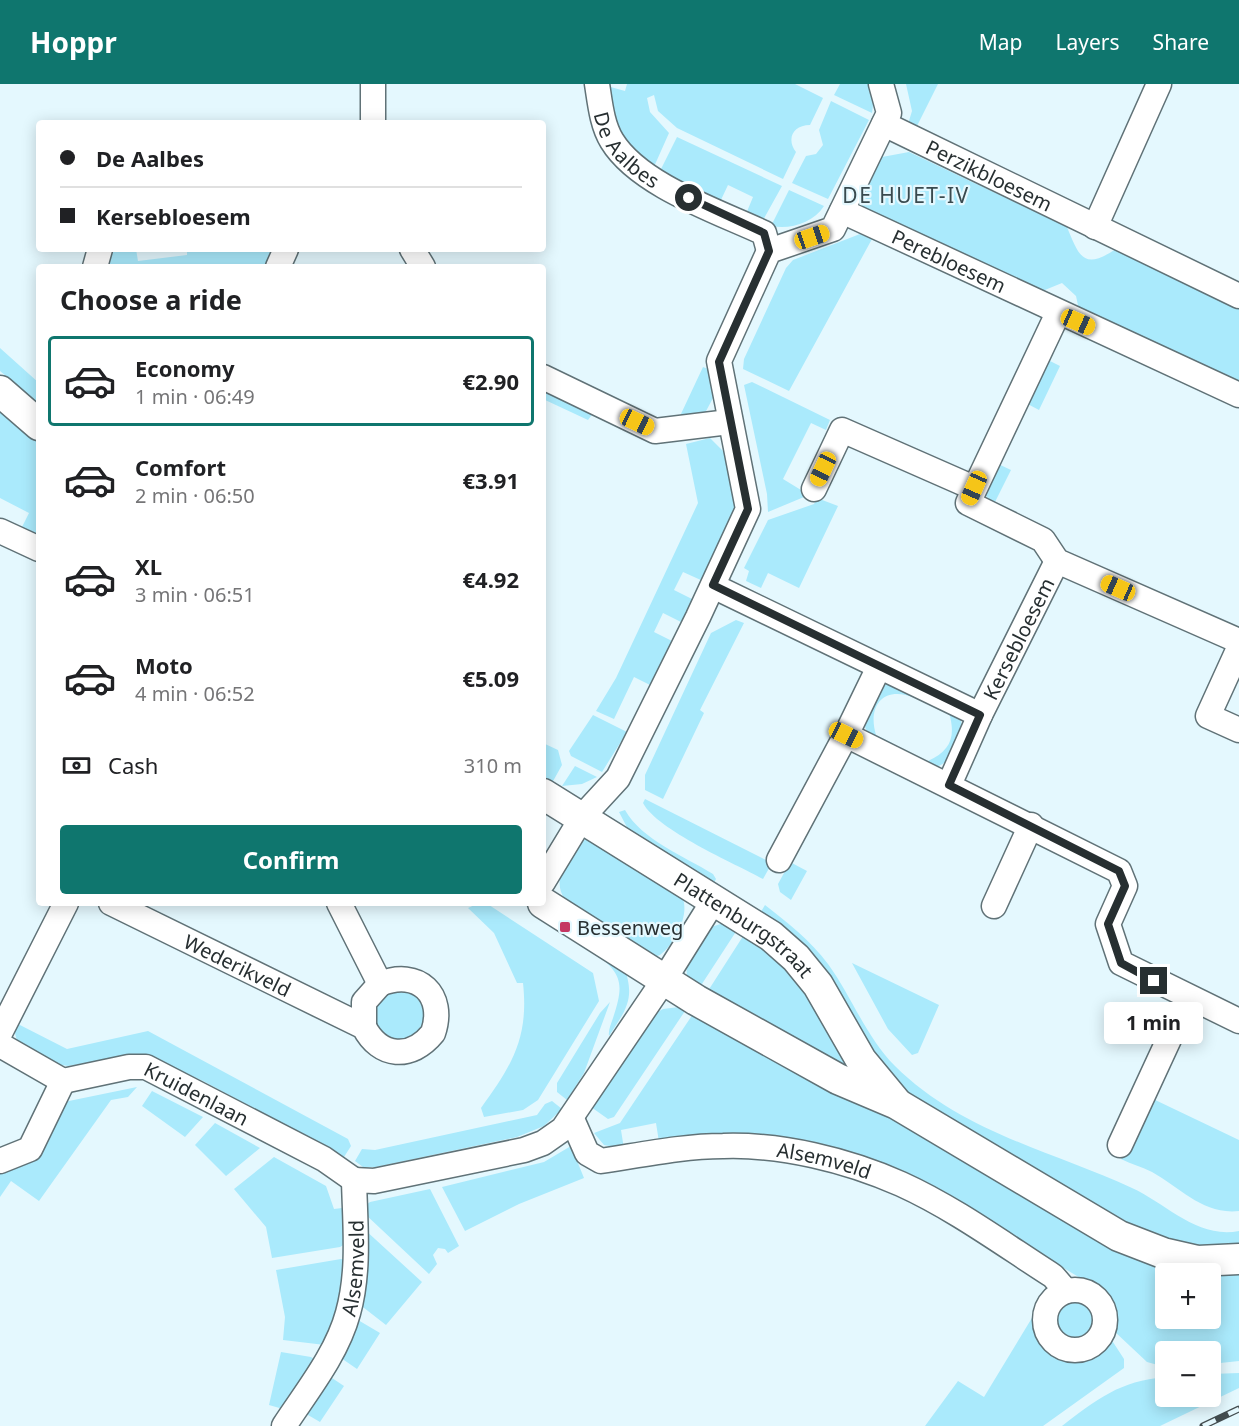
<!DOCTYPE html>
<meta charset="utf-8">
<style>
:root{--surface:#fff;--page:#f6f6f6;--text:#202124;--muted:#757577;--line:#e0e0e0;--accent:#0f766e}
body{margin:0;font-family:"Noto Sans",sans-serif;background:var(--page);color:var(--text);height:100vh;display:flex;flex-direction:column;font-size:22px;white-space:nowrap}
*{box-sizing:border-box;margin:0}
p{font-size:20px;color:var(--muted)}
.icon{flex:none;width:33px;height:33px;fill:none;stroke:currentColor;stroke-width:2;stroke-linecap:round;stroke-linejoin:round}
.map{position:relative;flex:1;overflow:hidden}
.details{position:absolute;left:36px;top:180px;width:510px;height:642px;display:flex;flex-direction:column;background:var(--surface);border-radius:6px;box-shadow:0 3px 15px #0003}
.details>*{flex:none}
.guide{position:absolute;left:36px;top:36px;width:510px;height:132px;border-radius:6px;box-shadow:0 3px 15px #0003;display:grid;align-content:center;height:132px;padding:0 24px;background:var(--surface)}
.buttons{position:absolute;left:1155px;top:1179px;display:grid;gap:12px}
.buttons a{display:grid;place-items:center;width:66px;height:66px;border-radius:6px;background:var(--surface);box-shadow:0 3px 15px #0003;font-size:30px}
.end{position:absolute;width:27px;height:27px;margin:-14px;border:8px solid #272f31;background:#fff;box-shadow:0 0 0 3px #fff}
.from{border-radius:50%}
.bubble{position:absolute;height:42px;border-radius:6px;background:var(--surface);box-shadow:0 3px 15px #0003;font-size:20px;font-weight:700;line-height:42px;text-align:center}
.car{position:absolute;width:18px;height:36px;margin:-18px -9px;border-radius:8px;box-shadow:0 0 4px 2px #0007;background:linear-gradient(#f5c518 24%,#345 0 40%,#f5c518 0 76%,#345 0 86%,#f5c518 0)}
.guide b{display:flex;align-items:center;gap:21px;height:57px;font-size:22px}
.guide b+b{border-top:2px solid var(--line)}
.guide i{width:15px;height:15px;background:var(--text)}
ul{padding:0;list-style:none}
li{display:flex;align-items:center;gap:18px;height:90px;margin:0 12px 9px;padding:0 12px;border:3px solid transparent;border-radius:6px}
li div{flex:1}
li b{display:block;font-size:22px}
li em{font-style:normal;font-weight:700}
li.selected{border-color:var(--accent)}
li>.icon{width:54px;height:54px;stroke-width:1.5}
h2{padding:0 24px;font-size:27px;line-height:72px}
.pay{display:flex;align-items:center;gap:15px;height:66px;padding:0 24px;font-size:22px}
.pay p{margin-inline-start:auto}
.button{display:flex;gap:12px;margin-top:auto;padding:12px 24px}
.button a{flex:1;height:69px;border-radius:6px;background:var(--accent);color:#fff;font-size:24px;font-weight:700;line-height:69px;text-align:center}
header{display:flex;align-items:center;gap:36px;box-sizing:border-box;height:84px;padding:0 30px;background:var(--accent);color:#fff}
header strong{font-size:28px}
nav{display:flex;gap:33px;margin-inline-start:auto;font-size:21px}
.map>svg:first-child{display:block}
.green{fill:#aaeafc}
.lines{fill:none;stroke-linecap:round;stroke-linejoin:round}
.minor-casing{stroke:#607277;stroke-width:27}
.tertiary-casing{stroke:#607277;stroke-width:33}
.minor{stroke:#fff;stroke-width:24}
.tertiary{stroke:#fff;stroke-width:30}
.rail-casing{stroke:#434c4f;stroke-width:7}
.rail{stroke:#e4f8fe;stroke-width:4.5;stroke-dasharray:14;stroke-linecap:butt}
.route{stroke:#272f31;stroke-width:8}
.poi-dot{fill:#c43662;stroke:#e4f8fe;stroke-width:2}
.labels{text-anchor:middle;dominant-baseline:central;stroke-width:4.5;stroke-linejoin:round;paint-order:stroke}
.street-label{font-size:20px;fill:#272f31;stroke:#e4f8fe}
.poi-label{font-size:20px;fill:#272f31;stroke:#e4f8fe;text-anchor:start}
.neighbourhood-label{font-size:21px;letter-spacing:1.5px;fill:#394a4f;stroke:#e4f8fe}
</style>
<header>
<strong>Hoppr</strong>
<nav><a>Map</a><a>Layers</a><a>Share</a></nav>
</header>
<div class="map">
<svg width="1239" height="1342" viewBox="0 0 1239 1342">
<rect width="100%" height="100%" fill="#e4f8fe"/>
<path class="green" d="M627,0H795L823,14L810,41C793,41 786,55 796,68L783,95L677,44L658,27L654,11L647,14L650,28L669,49L653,85L614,45L607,2L625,7Z
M840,0H868L874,13L872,29L834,11Z
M906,0H938L916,44L908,40L912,27Z
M831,17L869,36L828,115L792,99L806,72L816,70L823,61L819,46Z
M677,53L782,102L762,138L746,130L753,113L728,101L720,118L659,89Z
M909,68L1067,143C1079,172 1083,187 1116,165L1239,225V303L1079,226L1076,212L1062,199L1040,208L857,126L882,73Z
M789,106L824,122C813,139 790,146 771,142Z
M860,150L872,155L789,307L743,285L744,275L786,184L793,176Z
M109,165H136L138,177L187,171V165H274L267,180L262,183H105Z
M0,264L39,299V320L0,287Z
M1042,273L1060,282L1039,326L1022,317Z
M703,283L708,285L713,314L705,329L685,336L680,332Z
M752,298L830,336L826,346L811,339L783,395L801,406L804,413L768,428L767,410L744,301Z
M543,304L594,328L588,336L543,315Z
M0,322L39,355V454L21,445L29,429L0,414Z
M710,354L724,368L735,425L703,497L683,488L674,506L694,516L683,539L663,529L654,548L674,558L652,602L634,593L614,635L596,627L616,594L698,419L686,360Z
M994,378L1011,386L994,420L985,411L983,401Z
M817,414L838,422L799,504L768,489L761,504L746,497L749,487L744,484L768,436L814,420Z
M736,536L744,539L700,626L704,629L663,715L645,706V691L711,549Z
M887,600H896L917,610L915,614C884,601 867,621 876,651L892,659L889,664L870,655L863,638L880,603Z
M949,629H957C959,633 962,638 962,642C964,656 949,682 934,683C927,684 918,678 911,675L914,671L928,677C951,667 956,652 949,629Z
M593,631L627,648L602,688L571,672L569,667Z
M543,659L558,666L562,681L552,699L543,694Z
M575,682L597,693L582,700L562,702Z
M645,715L772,779L763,795C734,779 657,746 643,719Z
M625,726C642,756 684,772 713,790L716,795L712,803L631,751L619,728Z
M588,754L683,815C689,832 675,860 660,871L654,873L565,816C550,793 570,776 583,757Z
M790,778L807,787L791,816L780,808L778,800Z
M479,819H486L593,889L599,917L538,1016L523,1026L484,1033L481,1024C512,981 529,954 523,899H517L494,849L468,824Z
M765,821C788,839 810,856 828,880C852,913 866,953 895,982C960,1047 1051,1067 1132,1104C1167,1120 1197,1155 1239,1147V1162C1201,1167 1166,1156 1131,1143L903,1006L757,834Z
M727,838L739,843L698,906C689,898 684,892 688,879L711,843Z
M747,846L788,877L852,989L706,910Z
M591,866L623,880C636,914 627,924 609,952C608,947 611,940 613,934C625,898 622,889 591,866Z
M852,879L939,921L918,969L912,971L888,945Z
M402,894L437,937L390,968L364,918Z
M610,918L584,989L567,1016L557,1008V999L600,929Z
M679,923L687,924L614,1033L608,1035L591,1023L654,930L663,925Z
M695,927L1195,1189L1166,1190V1234H1210V1190L1239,1189V1277L1211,1280L1210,1268H1166L1165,1283L1147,1278L1114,1247C1116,1229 1110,1216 1097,1204L915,1095L659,1058L656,1039L621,1046L624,1065L604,1061L594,1049L620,1039Z
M16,939L67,965L148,947L348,1055L351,1062L344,1073L203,997L150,973L137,970L68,982L56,980L17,957L14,945Z
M137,1003L128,1013L111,1016L39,1117L11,1097L0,1113V1087L64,1018Z
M152,1007L203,1033L185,1053L142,1022Z
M1151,1014L1239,1056V1127C1203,1131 1181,1104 1152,1088C1142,1083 1131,1080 1121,1075Z
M552,1017L562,1025L544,1042L517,1053L376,1083H363L355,1077L362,1065L375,1066L537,1031L545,1020Z
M215,1039L260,1064L226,1092L195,1061Z
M571,1062L584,1094L519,1120L465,1147L442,1103L544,1078Z
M274,1073L326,1102L334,1125L342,1124L345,1160L340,1163L272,1174L266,1143L234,1105Z
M430,1105L459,1162L448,1169L445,1165L438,1164L433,1171L437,1180L429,1190L365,1130V1122L370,1118Z
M364,1145L422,1198L386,1241L359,1220Z
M341,1175L345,1176L343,1208L325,1261L283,1256L285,1233L276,1186Z
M1056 1236a19 19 0 1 1 38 0a19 19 0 1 1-38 0Z
M1041,1219C1021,1268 1077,1298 1111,1255L1124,1275V1284L1043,1342H925L958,1297L984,1313Z
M358,1236L380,1249L357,1285L341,1274Z
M281,1268L311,1273L314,1275L283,1325L269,1321Z
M1239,1289V1304L1160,1342H1062C1097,1315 1120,1297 1165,1293L1166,1312H1210L1211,1290Z
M332,1294L344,1302L320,1338L308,1331L307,1325L327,1295Z"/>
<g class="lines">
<g class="minor-casing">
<g id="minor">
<path d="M373,0V39"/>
<path id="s1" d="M597,0C600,19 602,41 612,57C639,101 717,127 764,149L769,167"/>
<path id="s2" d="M884,40L1239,212"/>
<path id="s3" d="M842,127L1239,311"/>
<path d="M1095,143L1159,0"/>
<path d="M412,165L423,183"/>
<path d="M95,183L100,165"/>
<path d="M278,183L286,165"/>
<path d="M1058,229L968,419L1043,456L1057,477L1239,557"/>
<path d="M543,293L655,347L729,338"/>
<path d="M814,405L842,346L974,404"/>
<path d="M0,447L39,465"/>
<path d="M713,502L980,631"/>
<path d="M1239,564L1208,632L1239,646"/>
<path d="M846,651L1119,787L1125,802L1108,840L1121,879L1239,937"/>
<path id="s4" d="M949,701L980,631L1057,477"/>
<path d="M779,776L846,651L879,583"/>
<path d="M543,798L583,732L618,694L698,533L748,425L719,277L769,167L833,145L889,29L881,0"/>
<path id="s5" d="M111,819L364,943C380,974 411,976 433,949C446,911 418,884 380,900L339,819"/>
<path d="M994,822L1031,741"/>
<path d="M364,943V918L380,900"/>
<path d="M0,949L66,819"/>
<path id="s6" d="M0,961L63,997L129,983H146L324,1075L354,1096"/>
<path id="s7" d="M572,1035L587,1069L601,1077C641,1071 683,1062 723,1062C781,1060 847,1076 901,1100C954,1124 1003,1160 1053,1192L1066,1207"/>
<path d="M1120,1061L1188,914"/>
<path d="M0,1077L30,1065L63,997"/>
<circle cx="1075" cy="1236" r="30"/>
<path id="s8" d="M284,1342C307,1307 337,1270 348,1229C360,1186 355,1140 354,1096L374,1097L524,1066L543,1059L563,1045L664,896L714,816"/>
</g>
</g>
<g class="tertiary-casing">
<g id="tertiary">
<path d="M0,307L39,341"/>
<path id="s9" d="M543,710L771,852L796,874L818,901L861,976L895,1017"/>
<path d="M543,819L696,916L838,995L897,1020L1119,1152L1163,1169L1198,1177L1239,1175"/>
</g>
</g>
<use href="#minor" class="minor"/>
<use href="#tertiary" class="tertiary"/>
<g class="rail-casing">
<path id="rail" d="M1203,1342L1239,1325"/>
</g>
<use href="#rail" class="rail"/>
</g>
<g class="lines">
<path class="route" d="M689,114L764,149L769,167L719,278L748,425L713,501L980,631L949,701L1119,787L1125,802L1108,840L1121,879L1154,897"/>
</g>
<rect class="poi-dot" x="559" y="837" width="12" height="12" rx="3"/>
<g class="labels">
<g class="street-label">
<text stroke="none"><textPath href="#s1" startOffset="75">De Aalbes</textPath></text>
<text stroke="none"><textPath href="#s2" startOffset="117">Perzikbloesem</textPath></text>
<text stroke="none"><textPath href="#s3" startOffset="118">Perebloesem</textPath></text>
<text stroke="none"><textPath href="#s4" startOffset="162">Kersebloesem</textPath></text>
<text stroke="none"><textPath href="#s9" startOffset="240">Plattenburgstraat</textPath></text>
<text stroke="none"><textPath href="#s5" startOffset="141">Wederikveld</textPath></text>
<text stroke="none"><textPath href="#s6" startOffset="214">Kruidenlaan</textPath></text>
<text stroke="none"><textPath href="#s7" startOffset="279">Alsemveld</textPath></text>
<text stroke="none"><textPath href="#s8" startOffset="176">Alsemveld</textPath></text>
</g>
<g class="poi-label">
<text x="577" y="843">Bessenweg</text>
</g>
<g class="neighbourhood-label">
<text x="906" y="111">DE HUET-IV</text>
</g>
</g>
</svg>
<div class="buttons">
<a>+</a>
<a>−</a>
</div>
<i class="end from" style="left:689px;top:114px"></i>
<i class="end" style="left:1154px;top:897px"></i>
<div class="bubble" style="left:1104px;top:918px;width:99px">1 min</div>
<i class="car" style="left:812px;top:153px;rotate:71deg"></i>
<i class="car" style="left:1078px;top:238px;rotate:114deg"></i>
<i class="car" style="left:637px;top:338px;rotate:115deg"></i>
<i class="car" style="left:823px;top:385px;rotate:205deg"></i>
<i class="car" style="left:974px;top:404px;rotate:204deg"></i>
<i class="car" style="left:1118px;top:504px;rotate:294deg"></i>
<i class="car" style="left:846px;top:651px;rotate:116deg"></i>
<div class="guide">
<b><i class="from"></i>De Aalbes</b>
<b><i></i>Kersebloesem</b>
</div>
<section class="details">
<h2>Choose a ride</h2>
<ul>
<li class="selected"><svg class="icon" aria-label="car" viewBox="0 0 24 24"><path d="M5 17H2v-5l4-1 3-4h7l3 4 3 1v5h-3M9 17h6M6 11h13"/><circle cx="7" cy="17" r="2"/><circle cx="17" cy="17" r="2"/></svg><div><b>Economy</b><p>1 min · 06:49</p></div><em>€2.90</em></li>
<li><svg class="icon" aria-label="car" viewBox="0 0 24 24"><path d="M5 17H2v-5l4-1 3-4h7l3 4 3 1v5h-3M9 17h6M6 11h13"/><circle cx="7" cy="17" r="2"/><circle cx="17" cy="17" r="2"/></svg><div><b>Comfort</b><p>2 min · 06:50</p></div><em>€3.91</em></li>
<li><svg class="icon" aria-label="car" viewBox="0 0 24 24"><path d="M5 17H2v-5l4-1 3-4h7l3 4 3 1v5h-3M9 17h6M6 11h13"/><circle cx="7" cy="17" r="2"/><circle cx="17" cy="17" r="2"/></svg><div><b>XL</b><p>3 min · 06:51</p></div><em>€4.92</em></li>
<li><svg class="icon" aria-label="car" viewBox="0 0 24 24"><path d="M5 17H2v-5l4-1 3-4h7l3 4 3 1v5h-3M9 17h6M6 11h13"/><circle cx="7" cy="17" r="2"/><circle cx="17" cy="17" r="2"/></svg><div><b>Moto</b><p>4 min · 06:52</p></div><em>€5.09</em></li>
</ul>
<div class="pay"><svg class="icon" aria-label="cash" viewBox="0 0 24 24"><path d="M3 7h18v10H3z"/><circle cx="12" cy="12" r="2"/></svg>Cash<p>310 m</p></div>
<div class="button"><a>Confirm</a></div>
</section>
</div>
